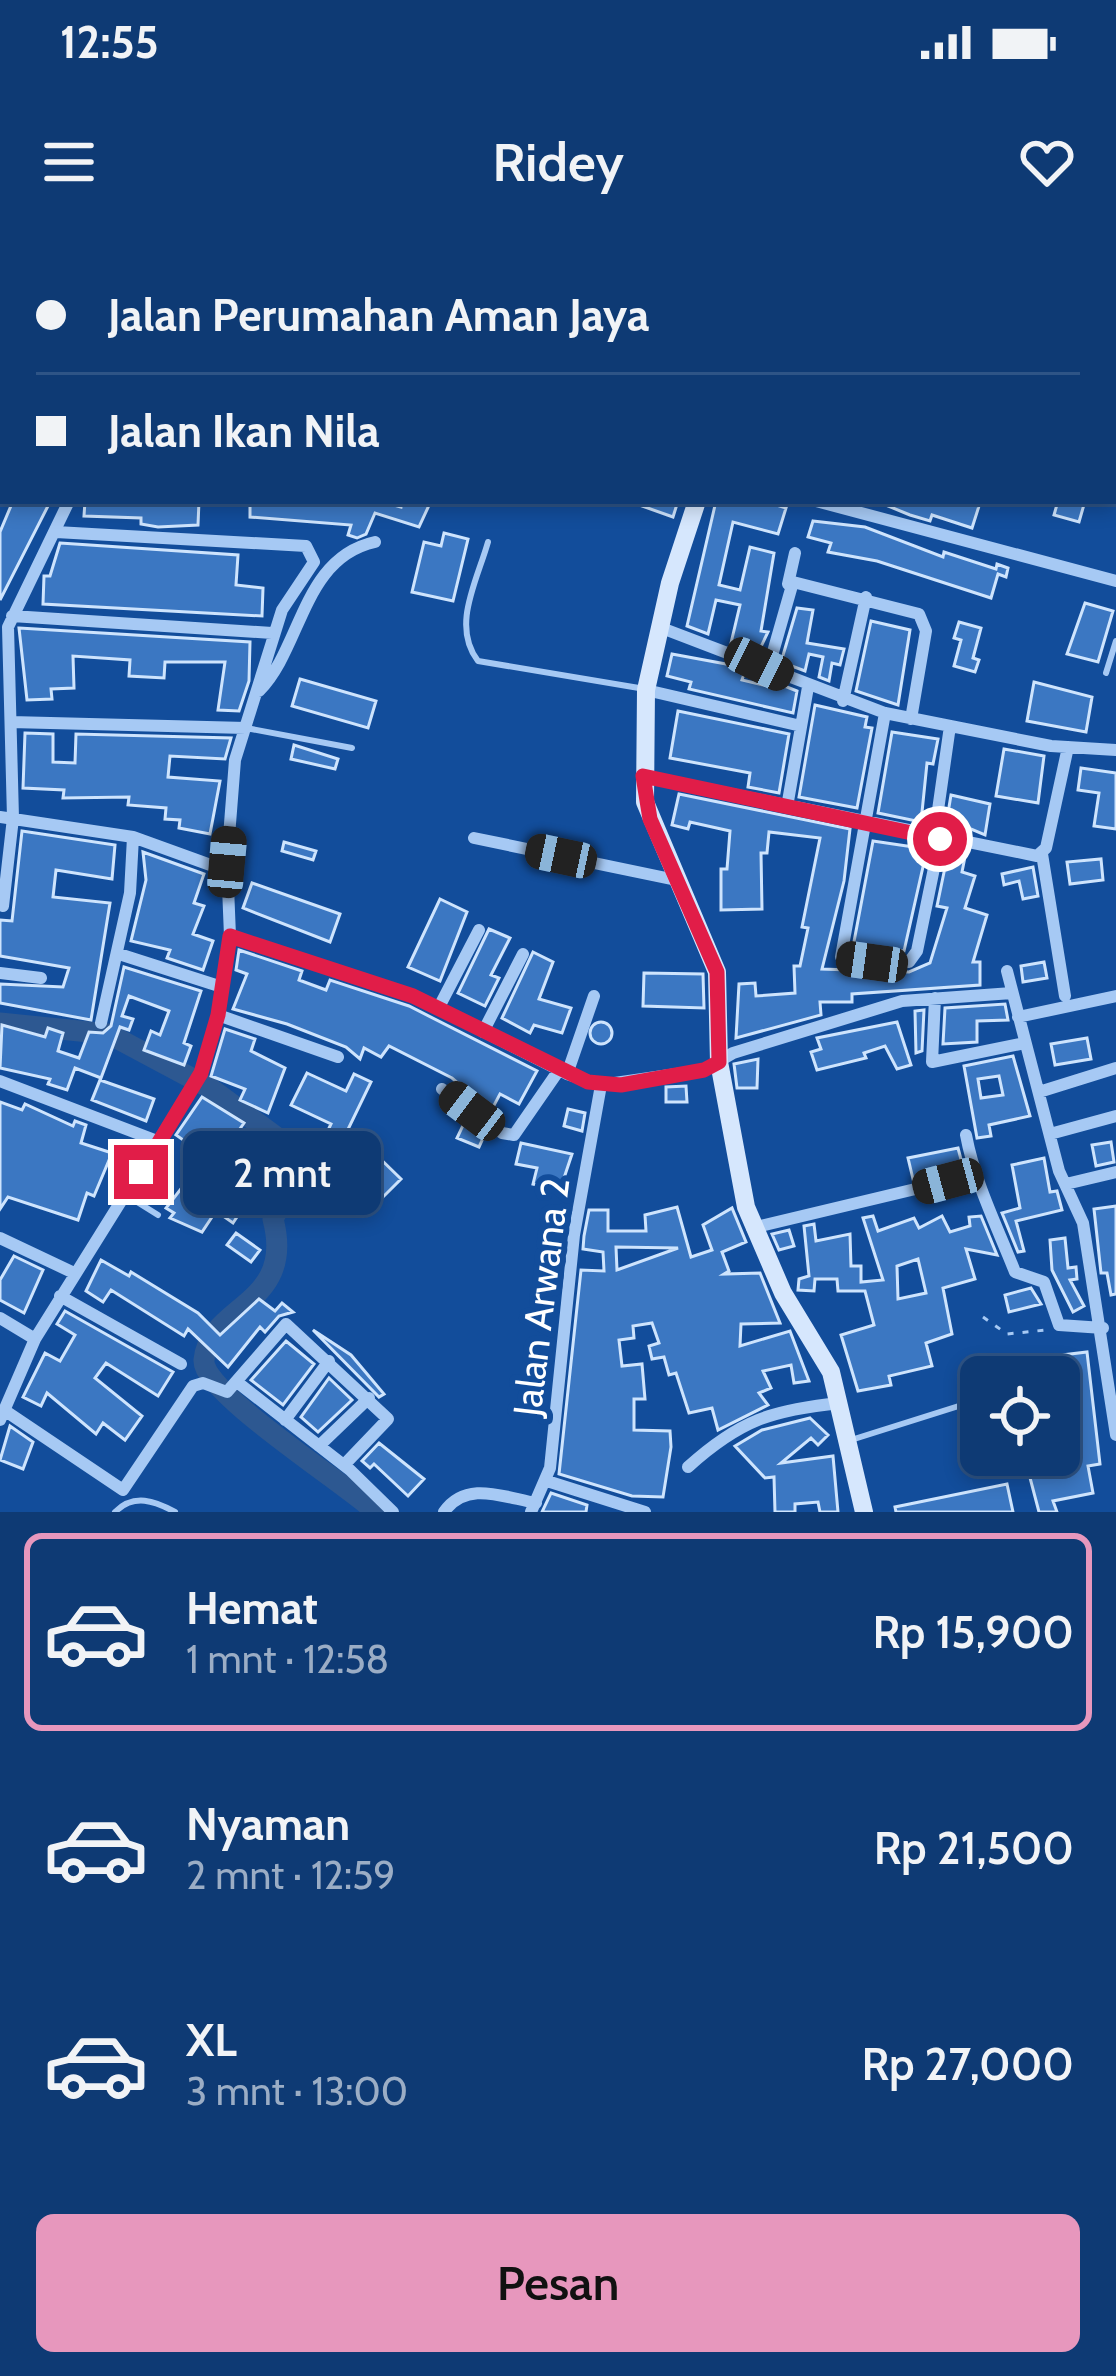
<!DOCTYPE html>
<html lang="id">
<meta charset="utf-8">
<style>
:root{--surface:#0e3a74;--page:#174179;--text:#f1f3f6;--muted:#9badc5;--line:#2e5486;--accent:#e797bd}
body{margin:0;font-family:Cabin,sans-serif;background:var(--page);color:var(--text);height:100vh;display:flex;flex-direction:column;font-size:45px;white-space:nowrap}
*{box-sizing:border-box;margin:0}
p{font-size:39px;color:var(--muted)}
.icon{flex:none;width:66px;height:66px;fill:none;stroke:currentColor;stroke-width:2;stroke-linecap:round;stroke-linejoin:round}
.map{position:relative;height:1272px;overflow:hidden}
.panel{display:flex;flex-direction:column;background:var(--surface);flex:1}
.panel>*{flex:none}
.top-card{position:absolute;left:0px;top:0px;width:1116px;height:264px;box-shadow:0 6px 18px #0003,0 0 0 3px var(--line);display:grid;align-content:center;height:264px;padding:0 36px;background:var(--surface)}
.tools{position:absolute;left:960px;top:1116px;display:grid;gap:24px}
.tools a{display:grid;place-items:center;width:120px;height:120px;border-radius:18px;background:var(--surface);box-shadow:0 6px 18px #0003,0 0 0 3px var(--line);font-size:60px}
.end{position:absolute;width:54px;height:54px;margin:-27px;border:15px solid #e11d48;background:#fff;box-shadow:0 0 0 6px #fff}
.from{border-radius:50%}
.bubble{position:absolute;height:84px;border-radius:18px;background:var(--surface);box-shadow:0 6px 18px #0003,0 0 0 3px var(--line);font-size:39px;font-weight:600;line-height:84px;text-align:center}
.car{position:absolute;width:36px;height:72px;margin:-36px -18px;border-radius:15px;box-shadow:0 0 9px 3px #0007;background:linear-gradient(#222 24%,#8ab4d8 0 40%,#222 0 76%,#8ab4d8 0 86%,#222 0)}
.top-card b{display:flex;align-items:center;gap:42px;height:114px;font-size:45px}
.top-card b+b{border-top:3px solid var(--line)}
.top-card i{width:30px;height:30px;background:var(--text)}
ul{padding:21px 0 0;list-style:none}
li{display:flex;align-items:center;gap:36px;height:198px;margin:0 24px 18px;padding:0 12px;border:6px solid transparent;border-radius:18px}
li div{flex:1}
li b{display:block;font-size:45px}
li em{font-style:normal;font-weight:600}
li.current{border-color:var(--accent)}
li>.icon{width:108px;height:108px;stroke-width:1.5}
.button{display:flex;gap:24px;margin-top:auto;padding:24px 36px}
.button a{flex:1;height:138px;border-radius:18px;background:var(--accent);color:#111;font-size:48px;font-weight:600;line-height:138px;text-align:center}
.status{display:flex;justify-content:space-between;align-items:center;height:84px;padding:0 60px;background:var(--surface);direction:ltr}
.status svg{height:33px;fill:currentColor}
header{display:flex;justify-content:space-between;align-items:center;height:156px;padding:0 36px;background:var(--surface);font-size:54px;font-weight:600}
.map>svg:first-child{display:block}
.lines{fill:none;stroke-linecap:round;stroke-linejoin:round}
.river{stroke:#2d5891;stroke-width:21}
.building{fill:#3b77c2;stroke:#cee4fd;stroke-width:3;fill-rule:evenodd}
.path{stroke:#a6c9f4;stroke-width:3;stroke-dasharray:6 9;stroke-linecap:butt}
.service{stroke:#a6c9f4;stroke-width:6}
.minor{stroke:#a6c9f4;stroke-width:12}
.secondary{stroke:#d6e7fd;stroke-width:18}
.route{stroke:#e11d48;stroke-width:15}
.labels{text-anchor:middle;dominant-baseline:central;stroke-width:12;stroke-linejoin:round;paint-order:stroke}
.street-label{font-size:39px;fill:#fff;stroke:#124d9b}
</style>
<div class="status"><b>12:55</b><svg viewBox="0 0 49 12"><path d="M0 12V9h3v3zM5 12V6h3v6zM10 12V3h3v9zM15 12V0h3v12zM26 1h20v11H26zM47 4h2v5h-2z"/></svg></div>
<header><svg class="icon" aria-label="menu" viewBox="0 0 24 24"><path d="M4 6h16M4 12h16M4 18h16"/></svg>Ridey<svg class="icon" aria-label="heart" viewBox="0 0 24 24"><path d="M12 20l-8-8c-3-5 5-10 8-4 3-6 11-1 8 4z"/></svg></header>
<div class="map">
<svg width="1116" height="1272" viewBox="0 0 1116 1272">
<rect width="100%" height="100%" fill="#124d9b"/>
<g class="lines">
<path class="river" d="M0,783L109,794L210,848L298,913V934L273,979C296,1066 209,1064 204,1120C201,1152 348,1245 376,1272"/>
</g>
<path class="building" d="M13,261L49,264L0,360V292Z
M85,261H199L198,285L158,287L141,284V278L84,276Z
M250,261H380L401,267L402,261H431L419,287L375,273L366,294L357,298L348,295L351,285L250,277Z
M628,261H678L673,277Z
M716,261H764L786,268L778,294L733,282L719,345L740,350L750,307L774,313L761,391L768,392L758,413L731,403L740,365L716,360L708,394L687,386Z
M876,261H963L979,266L972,288L932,275L930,281L910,275Z
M1058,261H1085L1079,282L1054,275Z
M813,281L865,287L943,317L944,312L996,329L997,324L1008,328L1006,337L998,334L991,358L877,321L828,312L831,303L808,297Z
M444,293L468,299L453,361L412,352L424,302L441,306Z
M60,303L238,315L236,345L263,348L262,376L43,364L44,336H50Z
M1085,363L1113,371L1098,422L1067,414Z
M797,368L813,370L807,403L844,409L840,425L832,423L829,441L819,437L823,417L809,414L805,431L781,422Z
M871,381L910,390L898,465L856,451Z
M959,382L981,388L973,418L979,420L975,432L954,426L961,400L954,398Z
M19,388L250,402L249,441L239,471L218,470L225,422H165L164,438L129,436L130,420L73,416L74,448L51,449L52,459L27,460Z
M672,414L726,424L745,431L742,440L772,447V441L797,451L793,473L689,449L691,442L667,436Z
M300,439L376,461L368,488L292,466Z
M1034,442L1092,457L1086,492L1027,481Z
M815,465L867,477L865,487L872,488L857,568L799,557Z
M678,471L789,494L779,553L748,547L750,533L670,518Z
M892,492L938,499L933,524L927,523L921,582L878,573Z
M25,493L53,494V522L75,523L76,494L231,498L225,519L170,516L168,537L220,541L210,594L179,588L180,580L165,579L166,568L128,565L129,557L63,558L64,550L23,548Z
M294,505L338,519L335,529L291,519Z
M1004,509L1044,516L1038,563L996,556Z
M1081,528L1116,533V589L1094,586L1099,553L1078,550Z
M679,554L850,589L844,641L822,729L909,732L930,723L947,668L937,666L948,613L965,617L962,632L975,636L965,668L987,675L973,722H980V745L852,754V762H820L821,775L736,798L739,744L755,743L756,756L795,753L794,726H800L808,688L802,687L820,598L769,592L767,613H761L762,669L721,670V629H727L730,591L690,582L688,589L672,585Z
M951,555L990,564L985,595L947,579Z
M22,591L115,605L112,639L56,630L53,657L110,663L91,780L0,763V744L63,747L69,728L0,716V680L12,681Z
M873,601L927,609L904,711L853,707Z
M284,602L316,611L313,620L282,611Z
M143,612L204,634L194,663L204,666L193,694L213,701L203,730L167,718L170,710L131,701L146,640Z
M1101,619L1103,640L1070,644L1067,622Z
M1033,627L1038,656L1023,659L1019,641L1004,645L1002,634Z
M252,643L340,674L330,702L243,668Z
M440,659L467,672L440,741L408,727Z
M489,689L510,698L491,735L499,738L485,766L458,753Z
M239,710L302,731L299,740L326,750L330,740L409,766L537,831L519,864L500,854L491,871L452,838L389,806L381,817L364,808L360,819L346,807L287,784L233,769L247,734L236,730Z
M533,712L553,722L539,759L571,768L562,793L534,785L530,793L502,778Z
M1044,722L1047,738L1023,742L1021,726Z
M124,727L201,751L184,803L191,806L184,825L144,810L151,791L160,795L169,771L129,756L122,776L133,779L129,790L120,787L101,838L75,828L67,850L48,844L50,839L0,828L2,785L45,797L48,788L63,793L58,811L79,818L89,792L103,793L111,786Z
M644,733L703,734L704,768L643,766Z
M1005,764L1008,780L977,781V802L943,804L945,768Z
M924,770L922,811L916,813L915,771Z
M897,782L911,825L897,829L885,806L864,813L866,818L817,830L811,812L821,809L817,798Z
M590 793a11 11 0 1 1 22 0a11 11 0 1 1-22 0Z
M225,789L255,799L251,811L285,828L268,873L240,860L245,849L211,836Z
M1087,798L1091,819L1055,825L1051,804Z
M1013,816L1030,876L989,885L991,896L977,898L964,826ZM999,836L1003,855L981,858L978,839Z
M758,819L757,848H737L734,824Z
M307,833L346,851L354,834L371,842L338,910L322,903L331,884L291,865Z
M100,840L154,859L146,881L92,860Z
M686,846L687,862H666V847Z
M202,857L244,883L230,903L221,896L207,917L176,895Z
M0,862L22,870L25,864L73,886L75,881L86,885L81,903L112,913L94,956L87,953L78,980L8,957L0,969Z
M568,869L585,873L582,891L564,886Z
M466,879L485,894L479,907L457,898Z
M360,899L401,939L383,957L342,916Z
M1111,902L1114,922L1096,926L1092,905Z
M521,903L572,914L560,950L533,944L537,928L516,924Z
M958,908L963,927L913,939L908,918Z
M1044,918L1050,952L1057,951L1062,970L1016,981L1024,1011L1018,1012L1002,973L1020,968L1012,925Z
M194,932L223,951L218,959L239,974L233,983L216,971L202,992L170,978L174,973L166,968Z
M1116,966V1054L1111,1055L1107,1033H1101L1094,969Z
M677,967L691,1017L712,1010L703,985L732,968L746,1002L722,1012L729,1031L724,1034L760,1033L780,1083L741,1084L740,1106L790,1091L809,1141L794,1143L791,1125L763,1131L771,1148L759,1153L768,1165L718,1190L712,1168L689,1173L676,1133L669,1135L664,1117L652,1119L649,1106L659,1103L652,1083L633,1086L634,1098L619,1100L622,1126L642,1124L645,1159H634V1190L670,1191L671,1207L663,1257L632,1256L559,1234L581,1030L604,1031L603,1012L583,1009L584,996L589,970H608V991H646L645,975ZM616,1007L678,1008L617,1030Z
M873,976L878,991L914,978L919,988L942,976L950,992L970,986L969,977L981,976L997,1015L966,1009L975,1039L943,1048L952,1094L926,1103L932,1126L889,1136L891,1145L858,1151L841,1095L874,1085L865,1051H838L837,1039H815L814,1051L798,1050L799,1039L809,1036L804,986L814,984L816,1001L850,994L851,1026H861V1042L883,1040L863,978ZM918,1019L926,1053L898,1059L897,1026Z
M789,990L794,1006L779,1010L772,994Z
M236,993L260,1010L251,1022L227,1005Z
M1065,998L1068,1028L1076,1027L1077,1039L1070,1040L1084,1066L1073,1072L1052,1030L1050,1000Z
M14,1016L43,1030L24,1073L0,1060V1040Z
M101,1020L129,1036L131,1032L198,1073L220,1095L259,1059L275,1071L282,1063L293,1072L279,1076L265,1092L260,1087L228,1127L188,1089L184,1096L111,1050L103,1062L86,1051Z
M1031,1048L1041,1064L1009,1072L1005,1055Z
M65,1071L173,1132L158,1156L106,1123L95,1138L142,1176L125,1200L103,1183L96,1194L47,1153L41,1166L23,1157L45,1113L60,1121L75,1095L57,1084Z
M313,1090L351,1115L384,1154L379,1157Z
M286,1101L314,1124L283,1165L251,1140Z
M1087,1112L1100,1224L1088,1226L1093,1253L1053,1261L1057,1272H1039L1024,1215H1059V1137H1015L1013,1121Z
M329,1138L352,1160L318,1192L301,1177Z
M810,1178L828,1195L818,1205L811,1198L781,1223L833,1216L838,1272H820L818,1262L795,1264V1272H775L774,1237L765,1238L735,1206L762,1190Z
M10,1186L33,1202L23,1229L0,1220Z
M379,1203L424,1239L408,1256L374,1224L370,1228L362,1221Z
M1007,1244L1013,1272H896L895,1267Z
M551,1253L587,1265L586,1272H542Z"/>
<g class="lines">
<path class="path" d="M983,1077L1007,1094L1046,1090"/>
<path class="service" d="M546,3L547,0
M488,302C477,341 451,386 478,421L645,449
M1106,433L1116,401
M246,488L352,508
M126,955L158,975
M851,1200L981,1159
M115,1272C134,1253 155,1261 175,1272"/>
<path class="minor" d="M863,3L864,0
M1037,3V0
M0,100H3
M816,261L1116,341
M788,344L795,313
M12,376L272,393
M659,387L885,473L1051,506L1116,510
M759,424L771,419L793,342L919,374L926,391L911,479
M646,450L801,486
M259,451C302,408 302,318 375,302
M843,461L866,357
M885,473L841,717L909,722L917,711L940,599
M11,482L246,488
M643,536L1037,616L1046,608L1068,507
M787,567L808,447
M0,577L133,597L227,631
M474,598L676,640
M934,598L950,486
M1042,614L1065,756
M3,666L13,578L8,387L69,261
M230,696L413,756L567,834L601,845L704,830L733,813L902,761L1012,753
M119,714L222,747
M1007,731L1059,931L1083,983L1116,1195
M0,733L41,738
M935,758L932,822L1025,803
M438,769L479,690
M218,775L338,817
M1018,777L1116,756
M101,783L130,653L133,597
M483,792L523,714
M567,834L594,756
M0,841L160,902
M442,849L502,893L514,895L559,830
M1039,852L1116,828
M1050,894L1116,876
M966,895C975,943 997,986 1015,1032L1044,1042L1059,1085L1103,1088
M1066,944L1116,932
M752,988L974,935
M0,998L74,1033
M60,1056L181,1124
M0,1078L35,1099
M237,1142L350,1230L393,1272
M4,1170L123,1250L193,1146L203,1143L227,1152L286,1084L388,1179L344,1225
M0,1180L35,1099L201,833L218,775L230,696L227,622L235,520L282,370L314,322L306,306L56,292
M285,1180L329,1121
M319,1206L369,1158
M688,1227C740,1180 772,1170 840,1163
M547,1241L645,1272
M444,1272C466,1240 503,1257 536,1263
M531,1272L550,1228L574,995L601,845"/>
<path class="secondary" d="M801,3L802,0
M697,261L670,343L646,450L645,562L717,732L719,822L746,967L783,1053L831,1132L864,1272"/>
</g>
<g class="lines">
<path class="route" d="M141,932L201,833L218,775L230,696L413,756L588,842L621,845L704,830L719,822L717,732L650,579L643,536L940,599"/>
</g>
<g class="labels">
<g class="street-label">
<text transform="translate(541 1057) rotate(-83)">Jalan Arwana 2</text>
</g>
</g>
</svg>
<div class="tools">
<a><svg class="icon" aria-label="locate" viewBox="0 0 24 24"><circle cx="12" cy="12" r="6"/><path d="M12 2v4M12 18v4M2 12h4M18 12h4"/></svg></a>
</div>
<i class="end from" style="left:940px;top:599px"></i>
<i class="end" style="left:141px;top:932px"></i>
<div class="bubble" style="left:183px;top:891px;width:198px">2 mnt</div>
<i class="car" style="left:759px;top:424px;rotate:116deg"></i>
<i class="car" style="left:561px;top:616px;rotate:282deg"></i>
<i class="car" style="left:227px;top:622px;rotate:5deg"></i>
<i class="car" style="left:872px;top:722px;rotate:278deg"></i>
<i class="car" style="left:472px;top:871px;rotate:307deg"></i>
<i class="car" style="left:948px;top:941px;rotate:255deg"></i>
<div class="top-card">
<b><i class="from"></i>Jalan Perumahan Aman Jaya</b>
<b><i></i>Jalan Ikan Nila</b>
</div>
</div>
<section class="panel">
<ul>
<li class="current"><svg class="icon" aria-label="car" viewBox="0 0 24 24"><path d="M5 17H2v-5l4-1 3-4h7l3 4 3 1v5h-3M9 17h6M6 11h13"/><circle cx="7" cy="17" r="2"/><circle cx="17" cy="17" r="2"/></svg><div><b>Hemat</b><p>1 mnt · 12:58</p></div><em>Rp 15,900</em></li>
<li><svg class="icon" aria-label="car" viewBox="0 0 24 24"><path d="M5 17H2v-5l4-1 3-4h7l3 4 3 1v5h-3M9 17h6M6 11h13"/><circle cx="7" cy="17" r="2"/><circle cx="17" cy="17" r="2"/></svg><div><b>Nyaman</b><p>2 mnt · 12:59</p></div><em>Rp 21,500</em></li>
<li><svg class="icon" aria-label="car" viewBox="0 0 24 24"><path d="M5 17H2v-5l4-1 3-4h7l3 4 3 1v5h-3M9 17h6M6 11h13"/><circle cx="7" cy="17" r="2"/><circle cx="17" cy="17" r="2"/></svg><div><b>XL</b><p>3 mnt · 13:00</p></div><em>Rp 27,000</em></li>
</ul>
<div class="button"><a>Pesan</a></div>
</section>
